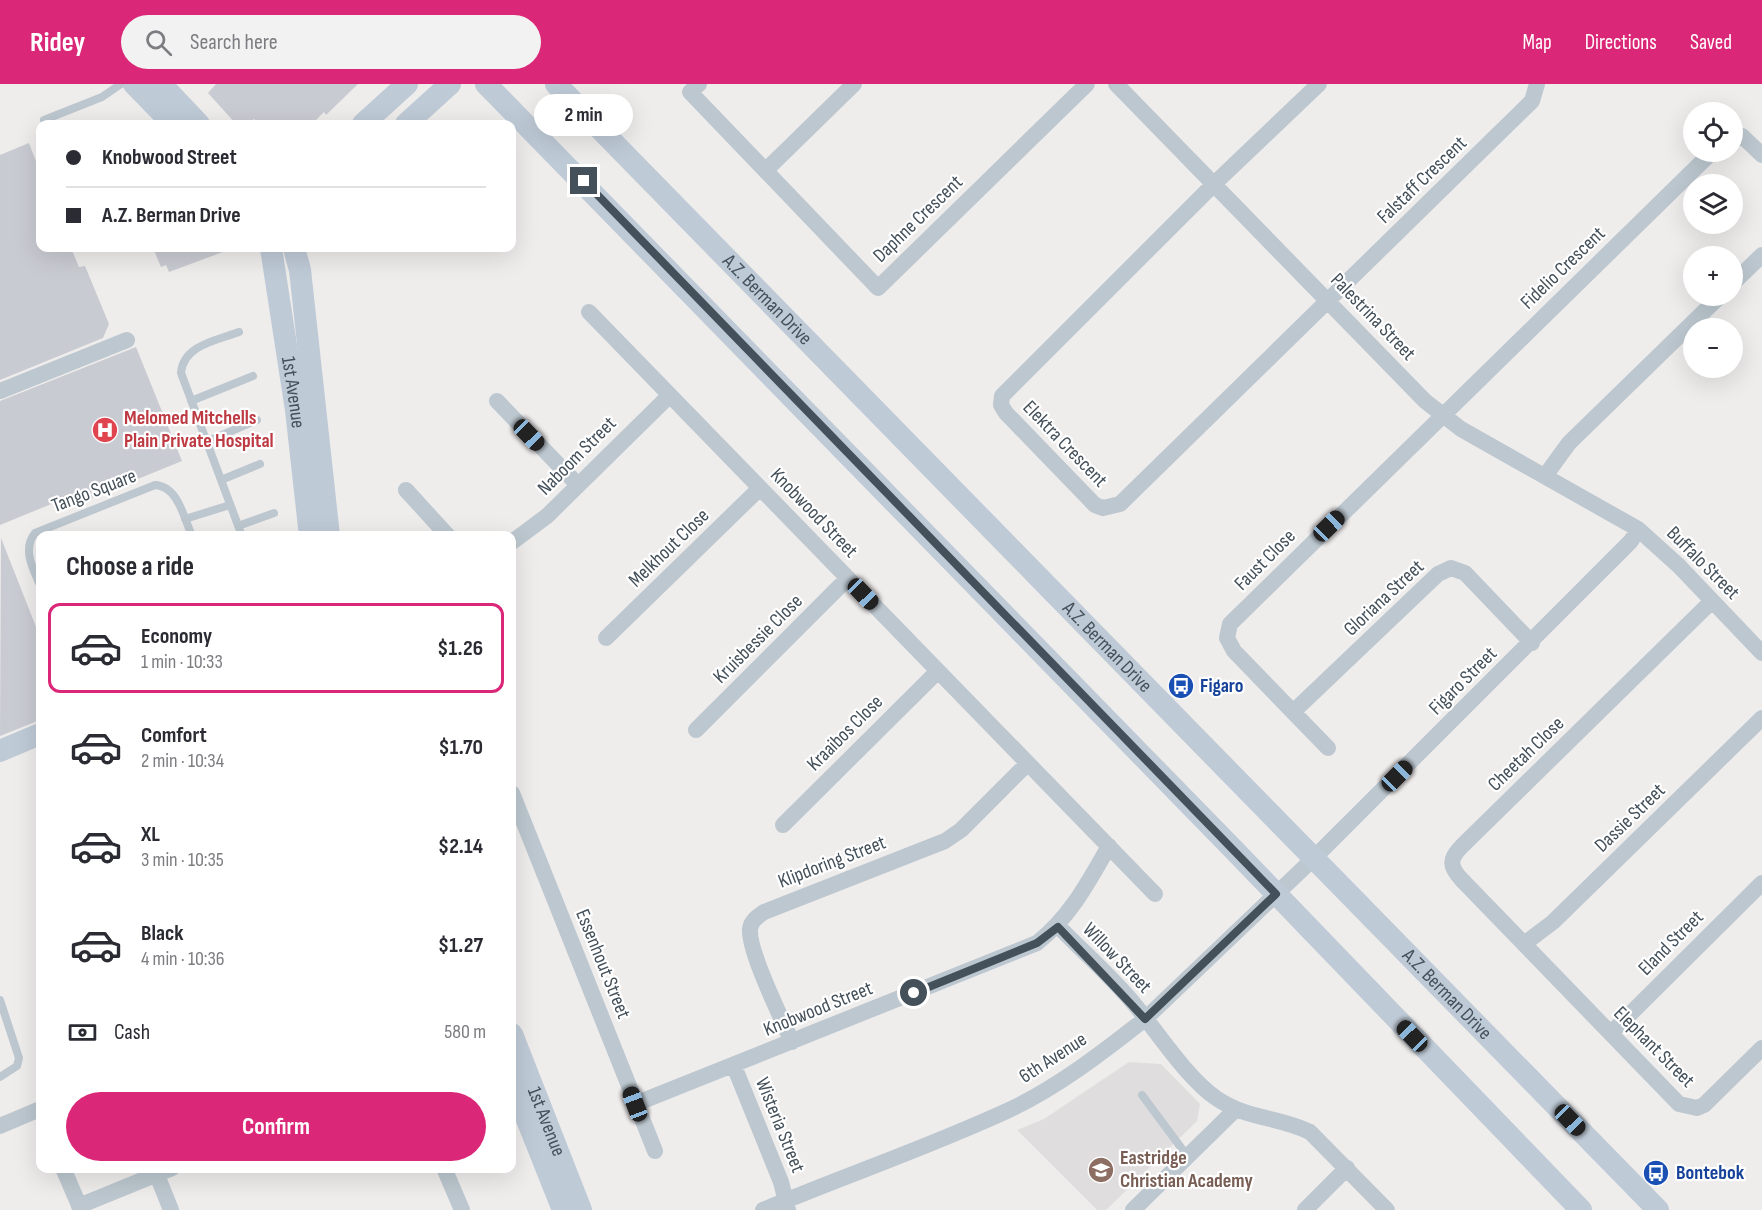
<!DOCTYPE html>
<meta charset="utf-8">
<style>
:root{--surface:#fff;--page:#f2f2f3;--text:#2b2b33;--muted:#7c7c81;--line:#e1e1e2;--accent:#db2777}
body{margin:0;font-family:"Sofia Sans Condensed",sans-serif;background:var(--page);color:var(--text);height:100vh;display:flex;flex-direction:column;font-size:22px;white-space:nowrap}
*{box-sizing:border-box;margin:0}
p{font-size:20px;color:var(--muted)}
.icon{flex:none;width:33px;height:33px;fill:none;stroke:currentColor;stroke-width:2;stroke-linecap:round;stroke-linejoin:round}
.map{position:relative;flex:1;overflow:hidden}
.details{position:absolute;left:36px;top:447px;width:480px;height:642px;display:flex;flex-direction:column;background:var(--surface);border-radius:12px;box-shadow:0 6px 24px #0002}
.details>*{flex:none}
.hud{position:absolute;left:36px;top:36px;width:480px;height:132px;border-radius:12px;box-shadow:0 6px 24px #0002;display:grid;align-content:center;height:132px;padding:0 30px;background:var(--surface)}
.tools{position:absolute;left:1683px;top:18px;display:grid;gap:12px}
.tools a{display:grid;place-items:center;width:60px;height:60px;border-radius:50%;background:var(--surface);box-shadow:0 6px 24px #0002;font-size:30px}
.end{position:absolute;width:27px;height:27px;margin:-14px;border:8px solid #44505a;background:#fff;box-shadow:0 0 0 3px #fff}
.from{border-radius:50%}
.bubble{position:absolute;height:42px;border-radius:21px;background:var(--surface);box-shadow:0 6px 24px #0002;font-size:20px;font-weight:700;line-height:42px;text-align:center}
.car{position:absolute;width:18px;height:36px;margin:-18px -9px;border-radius:8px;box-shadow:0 0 4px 2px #0007;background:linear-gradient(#222 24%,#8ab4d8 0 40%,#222 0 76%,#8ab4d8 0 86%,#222 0)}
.hud b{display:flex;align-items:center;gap:21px;height:57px;font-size:22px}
.hud b+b{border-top:2px solid var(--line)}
.hud i{width:15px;height:15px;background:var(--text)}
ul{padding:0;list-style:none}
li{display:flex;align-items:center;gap:18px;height:90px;margin:0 12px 9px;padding:0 18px;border:3px solid transparent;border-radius:12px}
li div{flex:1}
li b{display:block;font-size:22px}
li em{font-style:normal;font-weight:700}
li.on{border-color:var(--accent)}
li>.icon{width:54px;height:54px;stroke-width:1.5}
h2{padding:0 30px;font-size:27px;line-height:72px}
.pay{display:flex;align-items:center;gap:15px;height:66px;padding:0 30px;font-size:22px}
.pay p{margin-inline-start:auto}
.cta{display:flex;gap:12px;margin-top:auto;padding:12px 30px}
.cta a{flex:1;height:69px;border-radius:36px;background:var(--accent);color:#fff;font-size:24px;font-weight:700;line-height:69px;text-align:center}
header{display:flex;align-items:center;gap:36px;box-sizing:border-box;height:84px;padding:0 30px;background:var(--accent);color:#fff}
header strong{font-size:28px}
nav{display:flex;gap:33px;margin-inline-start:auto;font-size:21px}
.search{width:420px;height:54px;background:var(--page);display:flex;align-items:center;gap:15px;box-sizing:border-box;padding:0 21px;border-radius:33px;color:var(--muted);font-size:22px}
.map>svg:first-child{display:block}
.education{fill:#e0ddde}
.building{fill:#c9cbd2}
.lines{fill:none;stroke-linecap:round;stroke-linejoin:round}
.lane{stroke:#bcc7cf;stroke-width:8}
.street{stroke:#bcc7cf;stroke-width:16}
.secondary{stroke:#becad6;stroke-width:22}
.route{stroke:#44505a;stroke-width:8}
.labels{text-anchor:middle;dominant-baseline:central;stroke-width:4.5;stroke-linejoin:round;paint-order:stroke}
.street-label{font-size:20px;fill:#44505a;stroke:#fff}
.health-label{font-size:20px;font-weight:bold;fill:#be3a42;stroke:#fff;text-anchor:start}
.transit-label{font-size:20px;font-weight:bold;fill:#164399;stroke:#fff;text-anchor:start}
.education-label{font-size:20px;font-weight:bold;fill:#785e54;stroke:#fff;text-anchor:start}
</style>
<header>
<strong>Ridey</strong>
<div class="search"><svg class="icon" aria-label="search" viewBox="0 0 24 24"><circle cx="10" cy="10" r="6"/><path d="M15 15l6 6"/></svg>Search here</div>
<nav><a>Map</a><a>Directions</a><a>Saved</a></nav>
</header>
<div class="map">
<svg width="1762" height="1126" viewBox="0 0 1762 1126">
<rect width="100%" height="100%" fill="#efecec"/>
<path class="education" d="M1129,978L1161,980L1200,1020L1197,1037L1106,1126H1097L1017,1046L1044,1035Z"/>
<path class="building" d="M216,0H358L326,31L324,28L312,40H260L254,35L248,40H236L208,9Z
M29,59L40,88V164H71L79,183L85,182L109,240L103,254L0,296V71Z
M153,164H231V165L169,188L166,181L161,183Z
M136,263L182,377L69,423L66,414L0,441V317Z
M1,454L40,553V636L0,652Z"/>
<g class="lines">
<path class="lane" d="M44,36L102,13L121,0
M239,248C218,256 183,261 181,289L242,452
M191,317L253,292
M206,358L257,336
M221,396L260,380
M185,435L230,421
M238,442L274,429
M40,501C33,485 22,465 35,449L155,401C178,402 184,434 192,452
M0,916L19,974L17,982L0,993
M1142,1011L1188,1073"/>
<path class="street" d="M699,0L690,8L878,204L1087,0
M1116,0L1425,317L1461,345L1638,445L1679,482L1762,569
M1319,0L1214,100L1002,312L1001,321L1006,329L1095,421L1103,424L1120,420L1532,17L1537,0
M1732,55L1742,52L1762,71
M766,86L854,0
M1732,200L1762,171
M589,228L1155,810
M0,307L127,256
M497,317L578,401
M1545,392L1569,359L1720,212
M406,406L448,452
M512,458L547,432L669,312
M1712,517L1462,762C1449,775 1449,782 1462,796L1679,1020L1697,1024L1704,1021L1762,964
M606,554L760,404
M1293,628L1438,490L1451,484L1465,489L1532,559
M696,646L848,494
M1328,664L1234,567L1227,554L1230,540L1712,68
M512,709L655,1067
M783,741L937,588
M1058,842C1083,868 1112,893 1135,921C1158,949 1187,994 1216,1014C1248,1036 1278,1032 1310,1048L1387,1126
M1524,860L1553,838L1762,634
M1611,949L1762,799
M792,958C782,935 748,867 750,845C751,837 757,833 764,828L945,757L961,746L1027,680
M734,982L781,1098L788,1126
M635,1020L1037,859C1070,833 1088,799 1109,762
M0,1042L40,1025
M63,1084L81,1126
M444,1084L462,1126
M157,1091L171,1126
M79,1122L172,1084
M763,1126C844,1092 929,1063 1009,1026C1058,1003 1103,968 1145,935L1313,775L1631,457L1638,445
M1133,1126L1236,1025
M1305,1126L1347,1084"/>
<g class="secondary">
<path d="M134,0L173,40"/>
<path d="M161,0L199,40"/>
<path d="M486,0L1235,767L1581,1126"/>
<path id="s1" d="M556,0L1658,1126"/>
<path d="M363,40L407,0"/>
<path d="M406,40L450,0"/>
<path id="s2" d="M271,164L296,326L310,452"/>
<path d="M294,164L300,186L329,452"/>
<path d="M0,667L40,650"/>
<path id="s3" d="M512,950L581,1126"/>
<path d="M512,998L563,1126"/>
</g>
</g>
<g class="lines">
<path class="route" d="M584,97L1276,810L1145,935L1058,843L1037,859L914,909"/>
</g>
<defs>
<g id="hospital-disc" transform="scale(1.35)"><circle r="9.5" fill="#e0444e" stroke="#fff"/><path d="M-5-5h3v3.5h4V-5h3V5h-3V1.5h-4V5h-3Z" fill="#fff"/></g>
<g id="bus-disc" transform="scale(1.35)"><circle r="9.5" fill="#1a4fb4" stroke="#fff"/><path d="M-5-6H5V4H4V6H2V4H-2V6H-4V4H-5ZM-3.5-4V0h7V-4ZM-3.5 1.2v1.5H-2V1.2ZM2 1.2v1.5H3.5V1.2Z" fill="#fff"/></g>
<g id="school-disc" transform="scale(1.35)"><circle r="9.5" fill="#8d6e63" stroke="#fff"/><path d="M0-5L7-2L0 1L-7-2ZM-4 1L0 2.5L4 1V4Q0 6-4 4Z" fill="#fff"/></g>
</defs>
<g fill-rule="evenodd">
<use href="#hospital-disc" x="105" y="346"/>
<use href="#bus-disc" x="1181" y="602"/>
<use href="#school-disc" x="1101" y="1086"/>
<use href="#bus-disc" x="1656" y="1089"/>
</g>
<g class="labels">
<g class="street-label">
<text transform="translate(1422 96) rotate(-44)">Falstaff Crescent</text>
<text transform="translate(918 135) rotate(-44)">Daphne Crescent</text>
<text transform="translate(1563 184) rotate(-44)">Fidelio Crescent</text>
<text stroke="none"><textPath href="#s1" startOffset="302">A.Z. Berman Drive</textPath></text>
<text transform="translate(1373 233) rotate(46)">Palestrina Street</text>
<text stroke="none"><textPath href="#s2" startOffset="146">1st Avenue</textPath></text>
<text transform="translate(1065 360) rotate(46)">Elektra Crescent</text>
<text transform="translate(577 372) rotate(-45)">Naboom Street</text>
<text transform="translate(94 407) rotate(-21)">Tango Square</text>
<text transform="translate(814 429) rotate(46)">Knobwood Street</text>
<text transform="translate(669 464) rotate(-44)">Melkhout Close</text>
<text transform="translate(1265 476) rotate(-45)">Faust Close</text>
<text transform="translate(1703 479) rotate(45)">Buffalo Street</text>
<text transform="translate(1384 514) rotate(-43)">Gloriana Street</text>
<text transform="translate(758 555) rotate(-45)">Kruisbessie Close</text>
<text stroke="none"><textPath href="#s1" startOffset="788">A.Z. Berman Drive</textPath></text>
<text transform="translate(1463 597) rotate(-45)">Figaro Street</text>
<text transform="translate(845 649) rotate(-45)">Kraaibos Close</text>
<text transform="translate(1526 670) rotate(-44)">Cheetah Close</text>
<text transform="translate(1630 734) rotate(-44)">Dassie Street</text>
<text transform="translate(832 778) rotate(-21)">Klipdoring Street</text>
<text transform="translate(1671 859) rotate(-45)">Eland Street</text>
<text transform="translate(1117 874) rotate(46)">Willow Street</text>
<text transform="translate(603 880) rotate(68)">Essenhout Street</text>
<text stroke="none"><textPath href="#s1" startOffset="1274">A.Z. Berman Drive</textPath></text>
<text transform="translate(818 925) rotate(-22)">Knobwood Street</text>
<text transform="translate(1654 963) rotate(45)">Elephant Street</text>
<text transform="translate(1053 974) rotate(-33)">6th Avenue</text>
<text stroke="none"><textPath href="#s3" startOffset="94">1st Avenue</textPath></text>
<text transform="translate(780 1041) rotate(68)">Wisteria Street</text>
</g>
<g class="health-label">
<text x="124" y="334">Melomed Mitchells<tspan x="124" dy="23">Plain Private Hospital</tspan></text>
</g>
<g class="transit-label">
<text x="1200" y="602">Figaro</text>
<text x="1676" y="1089">Bontebok</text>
</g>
<g class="education-label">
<text x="1120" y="1074">Eastridge<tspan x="1120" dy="23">Christian Academy</tspan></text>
</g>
</g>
</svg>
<div class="tools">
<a><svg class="icon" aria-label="locate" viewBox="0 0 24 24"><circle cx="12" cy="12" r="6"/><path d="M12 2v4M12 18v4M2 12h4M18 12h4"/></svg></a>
<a><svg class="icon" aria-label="layers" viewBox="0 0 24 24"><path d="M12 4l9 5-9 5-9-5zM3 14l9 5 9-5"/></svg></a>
<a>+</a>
<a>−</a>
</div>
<i class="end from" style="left:914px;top:909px"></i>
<i class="end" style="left:584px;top:97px"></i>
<div class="bubble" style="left:534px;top:10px;width:99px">2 min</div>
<i class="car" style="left:529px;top:351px;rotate:136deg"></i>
<i class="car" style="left:1329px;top:442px;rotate:46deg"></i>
<i class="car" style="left:863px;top:510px;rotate:136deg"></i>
<i class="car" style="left:1397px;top:692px;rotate:45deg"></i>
<i class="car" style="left:1412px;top:952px;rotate:316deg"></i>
<i class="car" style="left:635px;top:1020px;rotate:339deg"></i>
<i class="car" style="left:1570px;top:1036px;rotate:136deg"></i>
<div class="hud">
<b><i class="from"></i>Knobwood Street</b>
<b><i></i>A.Z. Berman Drive</b>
</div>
<section class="details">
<h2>Choose a ride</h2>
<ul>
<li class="on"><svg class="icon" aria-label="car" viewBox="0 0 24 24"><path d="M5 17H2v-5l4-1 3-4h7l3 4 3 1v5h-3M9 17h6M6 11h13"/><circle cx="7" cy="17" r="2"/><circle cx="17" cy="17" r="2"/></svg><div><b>Economy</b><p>1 min · 10:33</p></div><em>$1.26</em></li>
<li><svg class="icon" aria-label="car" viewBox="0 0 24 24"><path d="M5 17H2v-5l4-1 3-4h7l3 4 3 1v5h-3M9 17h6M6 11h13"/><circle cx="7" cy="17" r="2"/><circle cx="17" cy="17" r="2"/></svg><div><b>Comfort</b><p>2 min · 10:34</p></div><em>$1.70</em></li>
<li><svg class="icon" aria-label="car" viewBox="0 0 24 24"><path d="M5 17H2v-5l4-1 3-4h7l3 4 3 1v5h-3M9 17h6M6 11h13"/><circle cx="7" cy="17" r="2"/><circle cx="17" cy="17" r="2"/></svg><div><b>XL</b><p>3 min · 10:35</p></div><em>$2.14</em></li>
<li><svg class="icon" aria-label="car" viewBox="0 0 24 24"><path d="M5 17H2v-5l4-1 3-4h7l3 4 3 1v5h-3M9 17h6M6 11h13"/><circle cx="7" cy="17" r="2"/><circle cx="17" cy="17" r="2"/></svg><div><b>Black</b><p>4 min · 10:36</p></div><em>$1.27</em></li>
</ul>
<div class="pay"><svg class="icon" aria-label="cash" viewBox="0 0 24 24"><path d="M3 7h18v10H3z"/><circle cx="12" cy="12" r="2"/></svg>Cash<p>580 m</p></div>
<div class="cta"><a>Confirm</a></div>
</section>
</div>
